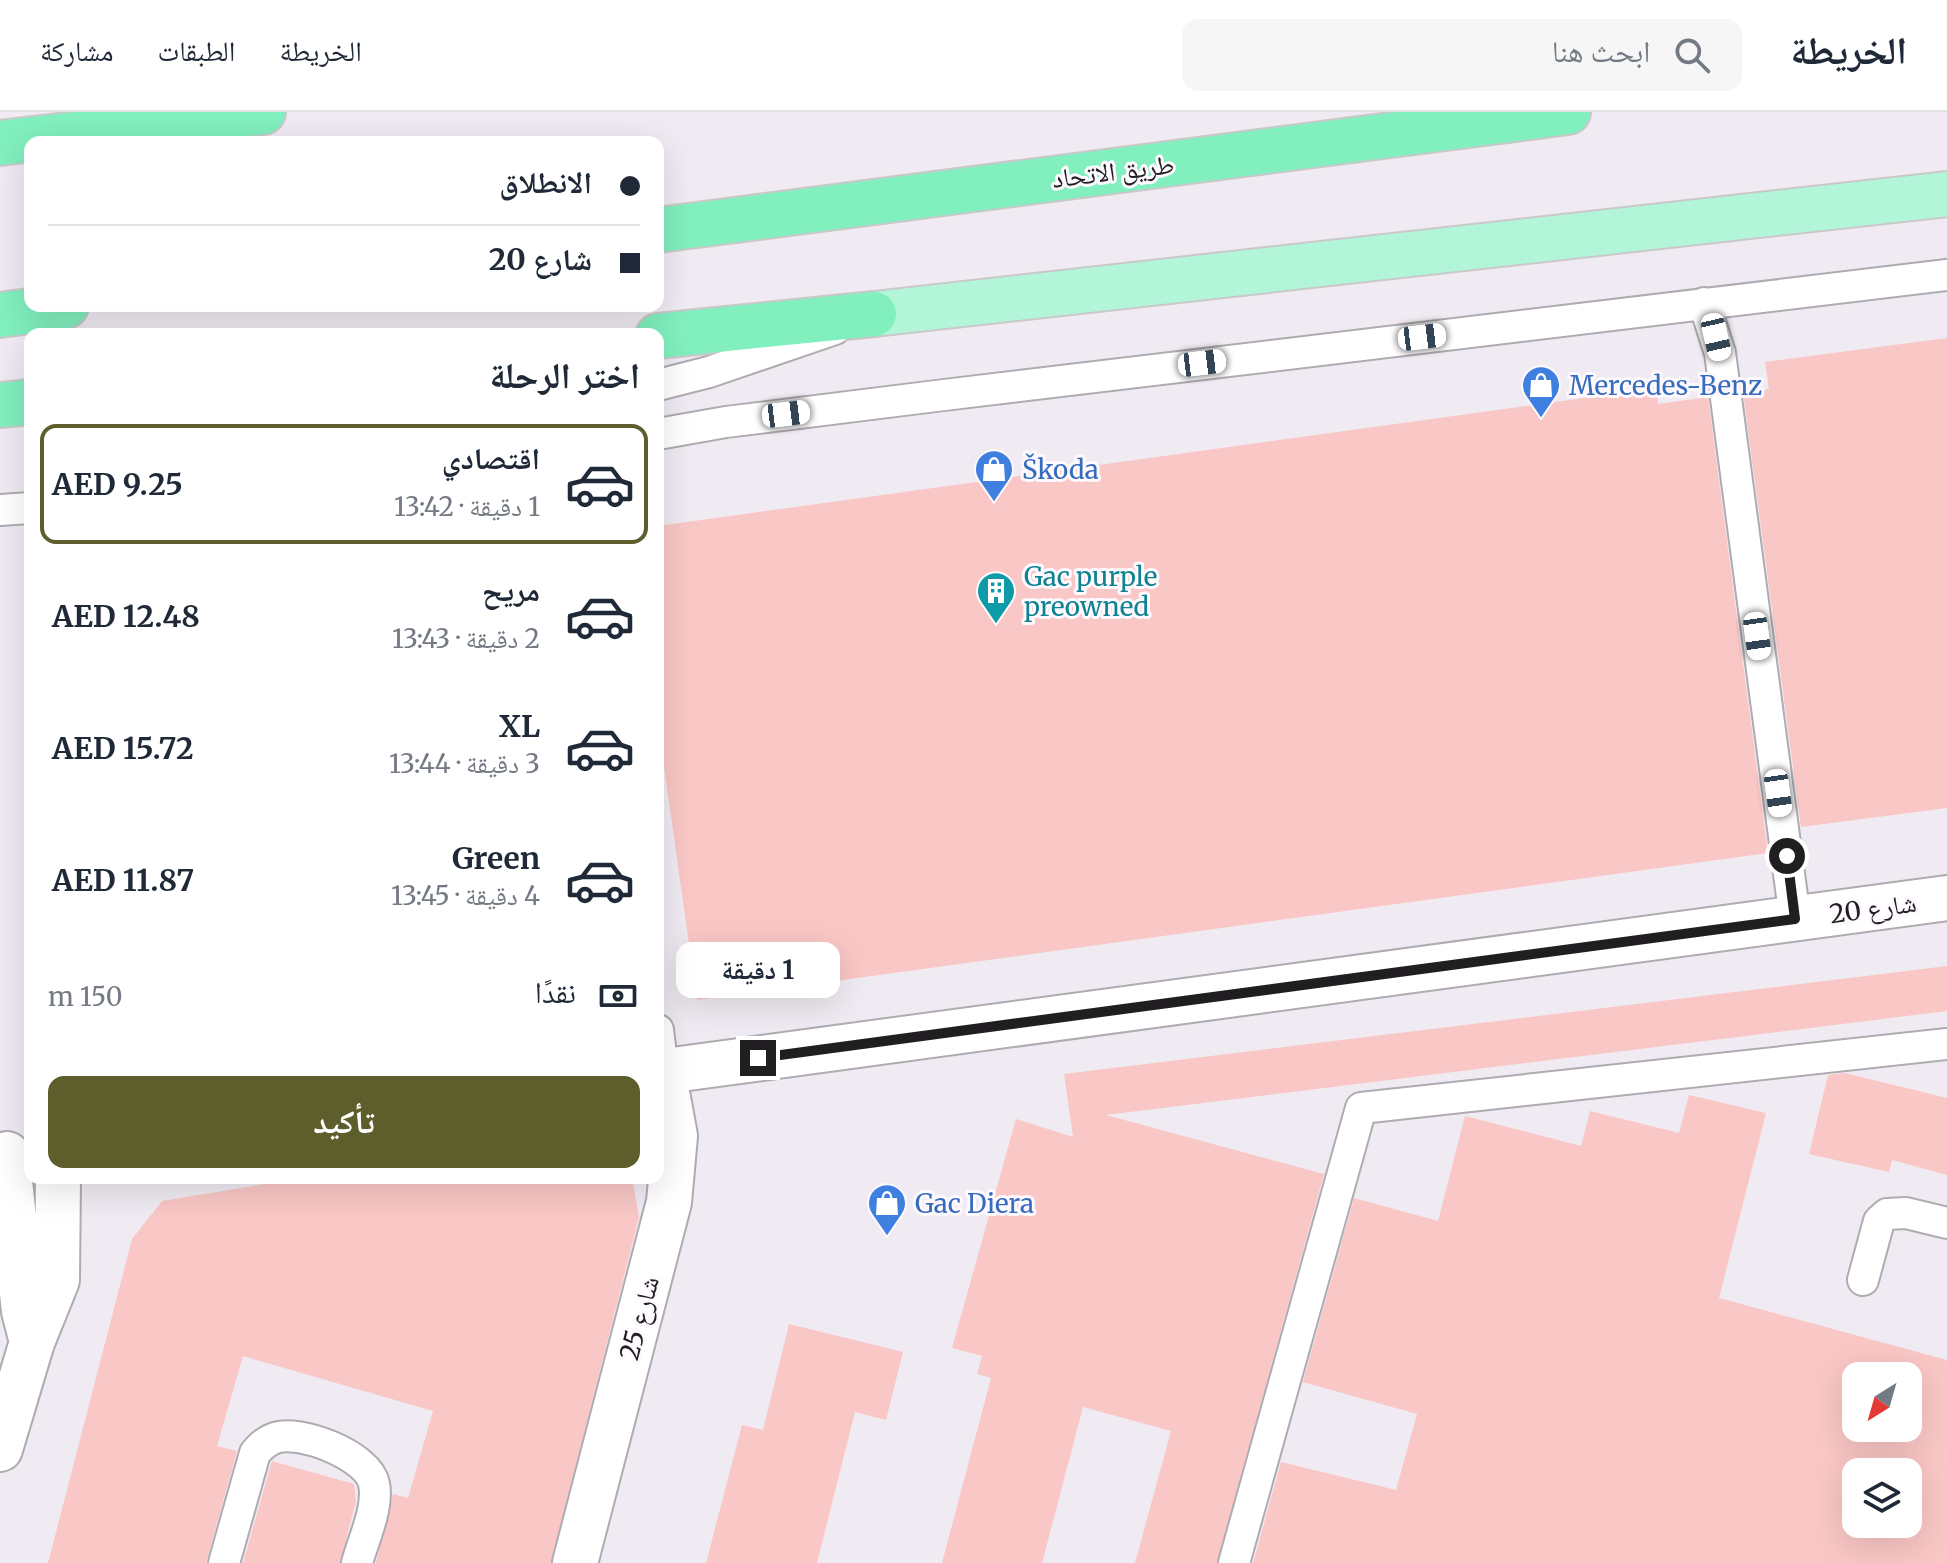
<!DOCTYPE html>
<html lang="ar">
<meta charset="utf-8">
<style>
:root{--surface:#fff;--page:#f6f6f7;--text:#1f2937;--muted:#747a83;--line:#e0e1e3;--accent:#5d5e2b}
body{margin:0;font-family:Merriweather,"Noto Naskh Arabic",serif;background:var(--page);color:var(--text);direction:rtl;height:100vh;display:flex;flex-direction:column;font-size:30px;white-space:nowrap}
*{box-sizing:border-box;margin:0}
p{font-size:26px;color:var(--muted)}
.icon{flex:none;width:44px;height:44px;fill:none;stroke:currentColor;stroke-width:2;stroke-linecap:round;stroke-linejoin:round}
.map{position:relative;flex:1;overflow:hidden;direction:ltr}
.panel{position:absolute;left:24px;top:216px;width:640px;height:856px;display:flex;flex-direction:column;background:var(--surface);border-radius:16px;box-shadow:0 8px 32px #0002;direction:rtl}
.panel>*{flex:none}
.top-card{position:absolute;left:24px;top:24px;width:640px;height:176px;border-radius:16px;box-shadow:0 8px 32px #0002;direction:rtl;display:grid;align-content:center;height:176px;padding:0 24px;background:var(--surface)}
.needle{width:52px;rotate:217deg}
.fabs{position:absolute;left:1842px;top:1250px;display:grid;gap:16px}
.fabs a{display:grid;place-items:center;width:80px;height:80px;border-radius:16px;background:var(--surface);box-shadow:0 8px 32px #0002;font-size:40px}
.end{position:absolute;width:36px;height:36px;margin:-18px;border:10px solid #201e21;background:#fff;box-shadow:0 0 0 4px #fff}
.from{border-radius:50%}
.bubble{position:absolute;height:56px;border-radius:16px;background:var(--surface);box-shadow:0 8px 32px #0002;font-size:26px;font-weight:700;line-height:56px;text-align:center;direction:rtl}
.car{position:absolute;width:24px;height:48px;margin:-24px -12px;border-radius:10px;box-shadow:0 0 6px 2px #0007;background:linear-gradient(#fff 24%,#345 0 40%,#fff 0 76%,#345 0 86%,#fff 0)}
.top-card b{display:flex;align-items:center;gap:28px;height:76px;font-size:30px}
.top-card b+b{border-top:2px solid var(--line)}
.top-card i{width:20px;height:20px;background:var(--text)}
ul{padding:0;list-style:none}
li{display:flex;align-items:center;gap:24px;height:120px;margin:0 16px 12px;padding:0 8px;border:4px solid transparent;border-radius:16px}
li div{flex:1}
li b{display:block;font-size:30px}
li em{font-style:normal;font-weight:700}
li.selected{border-color:var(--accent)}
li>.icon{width:72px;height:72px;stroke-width:1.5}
h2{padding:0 24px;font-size:36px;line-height:96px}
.pay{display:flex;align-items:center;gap:20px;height:88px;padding:0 24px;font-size:30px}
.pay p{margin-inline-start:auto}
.primary-button{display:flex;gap:16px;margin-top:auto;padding:16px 24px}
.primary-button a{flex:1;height:92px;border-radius:16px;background:var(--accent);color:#fff;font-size:32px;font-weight:700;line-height:92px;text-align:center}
header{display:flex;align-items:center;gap:48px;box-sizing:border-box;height:112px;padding:0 40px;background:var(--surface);border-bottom:2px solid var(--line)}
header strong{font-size:38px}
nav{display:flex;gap:44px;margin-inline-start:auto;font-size:28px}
.search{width:560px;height:72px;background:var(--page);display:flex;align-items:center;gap:20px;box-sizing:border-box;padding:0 28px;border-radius:16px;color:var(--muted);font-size:30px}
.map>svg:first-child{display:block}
.building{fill:#f9c7c5;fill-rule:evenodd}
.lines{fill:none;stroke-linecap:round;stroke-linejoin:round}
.service-casing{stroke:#afabb1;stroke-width:34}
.minor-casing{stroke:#afabb1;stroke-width:48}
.primary-casing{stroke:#c9c9ca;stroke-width:48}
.motorway-casing{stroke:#c9c9ca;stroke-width:48}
.service{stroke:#fff;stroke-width:30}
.minor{stroke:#fff;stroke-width:44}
.primary{stroke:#b3f5d8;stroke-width:44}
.motorway{stroke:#81efbe;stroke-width:44}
.route{stroke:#201e21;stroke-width:10}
.labels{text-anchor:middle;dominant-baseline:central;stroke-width:6;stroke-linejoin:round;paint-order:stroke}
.street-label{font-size:26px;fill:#201e21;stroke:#fdf9fe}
.shop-label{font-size:26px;fill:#366cbe;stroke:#fdf9fe;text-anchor:start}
.culture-label{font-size:26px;fill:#0d838f;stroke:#fdf9fe;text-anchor:start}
</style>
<header>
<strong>الخريطة</strong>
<div class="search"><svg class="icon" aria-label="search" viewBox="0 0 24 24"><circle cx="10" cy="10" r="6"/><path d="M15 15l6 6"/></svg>ابحث هنا</div>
<nav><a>الخريطة</a><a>الطبقات</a><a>مشاركة</a></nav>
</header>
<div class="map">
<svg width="1947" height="1451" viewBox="0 0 1947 1451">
<rect width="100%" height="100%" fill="#f0ebf2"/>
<path class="building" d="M1947,226V696L1801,715L1743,280L1769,277L1765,250Z
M1656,276L1658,292L1708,285L1768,741L697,888L658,613V414Z
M1947,854V899L1106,1003L1324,1062L1217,1451H1135L1171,1319L1083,1295L1042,1451H942L991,1266L977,1262L982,1244L952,1236L1016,1007L1073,1025L1064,962Z
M1845,961L1947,986V1063L1892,1048L1889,1060L1809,1042L1828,963Z
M1689,983L1766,1001L1719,1186L1947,1248V1451H1253L1281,1350L1396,1378L1417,1302L1303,1270L1354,1086L1438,1109L1465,1004L1581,1034L1590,999L1679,1021ZM1856,1264H1908V1316H1856ZM1856,1360H1908V1412H1856Z
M301,1066H632L639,1105L551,1451H376L393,1382L408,1386L433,1299L243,1244L217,1334L237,1339L206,1451H48L132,1127L162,1089Z
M789,1212L903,1240L886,1308L855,1300L817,1451H706L742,1313L763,1318Z
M272,1349L354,1372L356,1389L340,1451H243Z"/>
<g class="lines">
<g class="service-casing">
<path id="service" d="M1704,191L1720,241L1795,807
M658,273L709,260L835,217
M658,322L726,310L936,284L1947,163
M0,398L30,396
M658,918L663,959
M1863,1168L1879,1109L1887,1102L1906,1101L1947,1111
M224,1451L255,1341C261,1334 266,1329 275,1326C300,1317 369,1344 374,1372C379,1396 363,1428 357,1451
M1234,1451L1361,996L1947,932"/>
</g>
<g class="minor-casing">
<path id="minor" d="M658,960L1947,786
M7,1042L24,1199L32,1230
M0,1337L32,1230L57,1168L58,1066
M575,1451L669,1090L675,1024L663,959"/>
</g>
<g class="primary-casing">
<path id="primary" d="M874,202L1947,82"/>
</g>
<g class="motorway-casing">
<path id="motorway" d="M0,31L263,0
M658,118L1568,0
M0,203L66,194
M658,224L874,202
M0,293L30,290"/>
</g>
<use href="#service" class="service"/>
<use href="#minor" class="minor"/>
<use href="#primary" class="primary"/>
<use href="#motorway" class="motorway"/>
</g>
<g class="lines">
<path class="route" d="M758,946L1795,807L1787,744"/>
</g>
<defs>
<g id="shop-pin" transform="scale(2)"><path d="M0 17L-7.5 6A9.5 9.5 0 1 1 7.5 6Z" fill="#3f7fe0" stroke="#fdf9fe"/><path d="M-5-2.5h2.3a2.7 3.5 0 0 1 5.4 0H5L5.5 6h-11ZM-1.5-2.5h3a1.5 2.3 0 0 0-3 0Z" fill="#fff"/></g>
<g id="building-pin" transform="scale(2)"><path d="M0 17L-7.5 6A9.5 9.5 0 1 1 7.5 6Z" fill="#0f9aa8" stroke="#fdf9fe"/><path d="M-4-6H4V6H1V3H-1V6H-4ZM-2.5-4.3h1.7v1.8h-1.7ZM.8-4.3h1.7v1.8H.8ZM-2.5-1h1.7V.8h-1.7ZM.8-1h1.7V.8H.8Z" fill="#fff"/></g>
</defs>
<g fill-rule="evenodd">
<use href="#shop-pin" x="1541" y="273"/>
<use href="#shop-pin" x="994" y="357"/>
<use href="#building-pin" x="996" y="479"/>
<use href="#shop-pin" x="887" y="1091"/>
</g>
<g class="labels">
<g class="street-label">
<text transform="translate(1113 59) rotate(-7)">طريق الاتحاد</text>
<text transform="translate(1873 796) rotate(-8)">شارع 20</text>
<text transform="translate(639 1206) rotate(-75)">شارع 25</text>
</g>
<g class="shop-label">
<text x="1569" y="273">Mercedes-Benz</text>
<text x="1022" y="357">Škoda</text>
<text x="915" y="1091">Gac Diera</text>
</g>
<g class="culture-label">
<text x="1024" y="464">Gac purple<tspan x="1024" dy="30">preowned</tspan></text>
</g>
</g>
</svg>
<div class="fabs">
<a><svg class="needle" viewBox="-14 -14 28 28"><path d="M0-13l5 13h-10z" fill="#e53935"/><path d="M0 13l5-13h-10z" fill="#747a83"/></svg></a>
<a><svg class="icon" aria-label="layers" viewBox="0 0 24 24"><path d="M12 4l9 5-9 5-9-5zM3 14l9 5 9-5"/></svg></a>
</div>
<i class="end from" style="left:1787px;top:744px"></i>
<i class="end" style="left:758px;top:946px"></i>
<div class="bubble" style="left:676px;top:830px;width:164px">1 دقيقة</div>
<i class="car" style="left:1422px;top:225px;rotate:83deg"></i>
<i class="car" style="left:1716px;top:225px;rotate:167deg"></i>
<i class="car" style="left:1202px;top:251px;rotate:83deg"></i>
<i class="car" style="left:786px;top:302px;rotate:83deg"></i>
<i class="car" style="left:1757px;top:524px;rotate:172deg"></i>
<i class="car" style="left:1778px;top:681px;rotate:172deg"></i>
<div class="top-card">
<b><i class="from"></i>الانطلاق</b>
<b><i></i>شارع 20</b>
</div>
<section class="panel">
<h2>اختر الرحلة</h2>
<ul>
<li class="selected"><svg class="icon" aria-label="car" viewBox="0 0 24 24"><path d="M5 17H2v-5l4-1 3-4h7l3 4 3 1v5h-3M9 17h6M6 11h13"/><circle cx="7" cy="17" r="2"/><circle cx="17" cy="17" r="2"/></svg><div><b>اقتصادي</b><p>1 دقيقة · 13:42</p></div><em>AED 9.25</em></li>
<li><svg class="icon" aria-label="car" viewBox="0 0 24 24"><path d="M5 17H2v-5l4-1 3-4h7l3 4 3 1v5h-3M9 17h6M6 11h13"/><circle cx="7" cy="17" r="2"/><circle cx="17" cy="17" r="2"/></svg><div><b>مريح</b><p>2 دقيقة · 13:43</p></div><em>AED 12.48</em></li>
<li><svg class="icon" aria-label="car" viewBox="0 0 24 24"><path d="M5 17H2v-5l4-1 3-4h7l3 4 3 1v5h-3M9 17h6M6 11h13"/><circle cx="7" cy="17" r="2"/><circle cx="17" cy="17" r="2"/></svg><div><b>XL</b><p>3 دقيقة · 13:44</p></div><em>AED 15.72</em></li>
<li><svg class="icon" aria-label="car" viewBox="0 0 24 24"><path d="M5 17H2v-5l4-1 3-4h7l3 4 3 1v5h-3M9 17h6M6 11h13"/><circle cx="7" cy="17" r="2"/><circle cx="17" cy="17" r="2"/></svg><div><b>Green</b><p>4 دقيقة · 13:45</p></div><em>AED 11.87</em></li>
</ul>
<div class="pay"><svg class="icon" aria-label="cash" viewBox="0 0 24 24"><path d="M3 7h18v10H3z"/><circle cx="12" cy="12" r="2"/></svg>نقدًا<p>150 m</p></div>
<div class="primary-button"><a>تأكيد</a></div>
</section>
</div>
